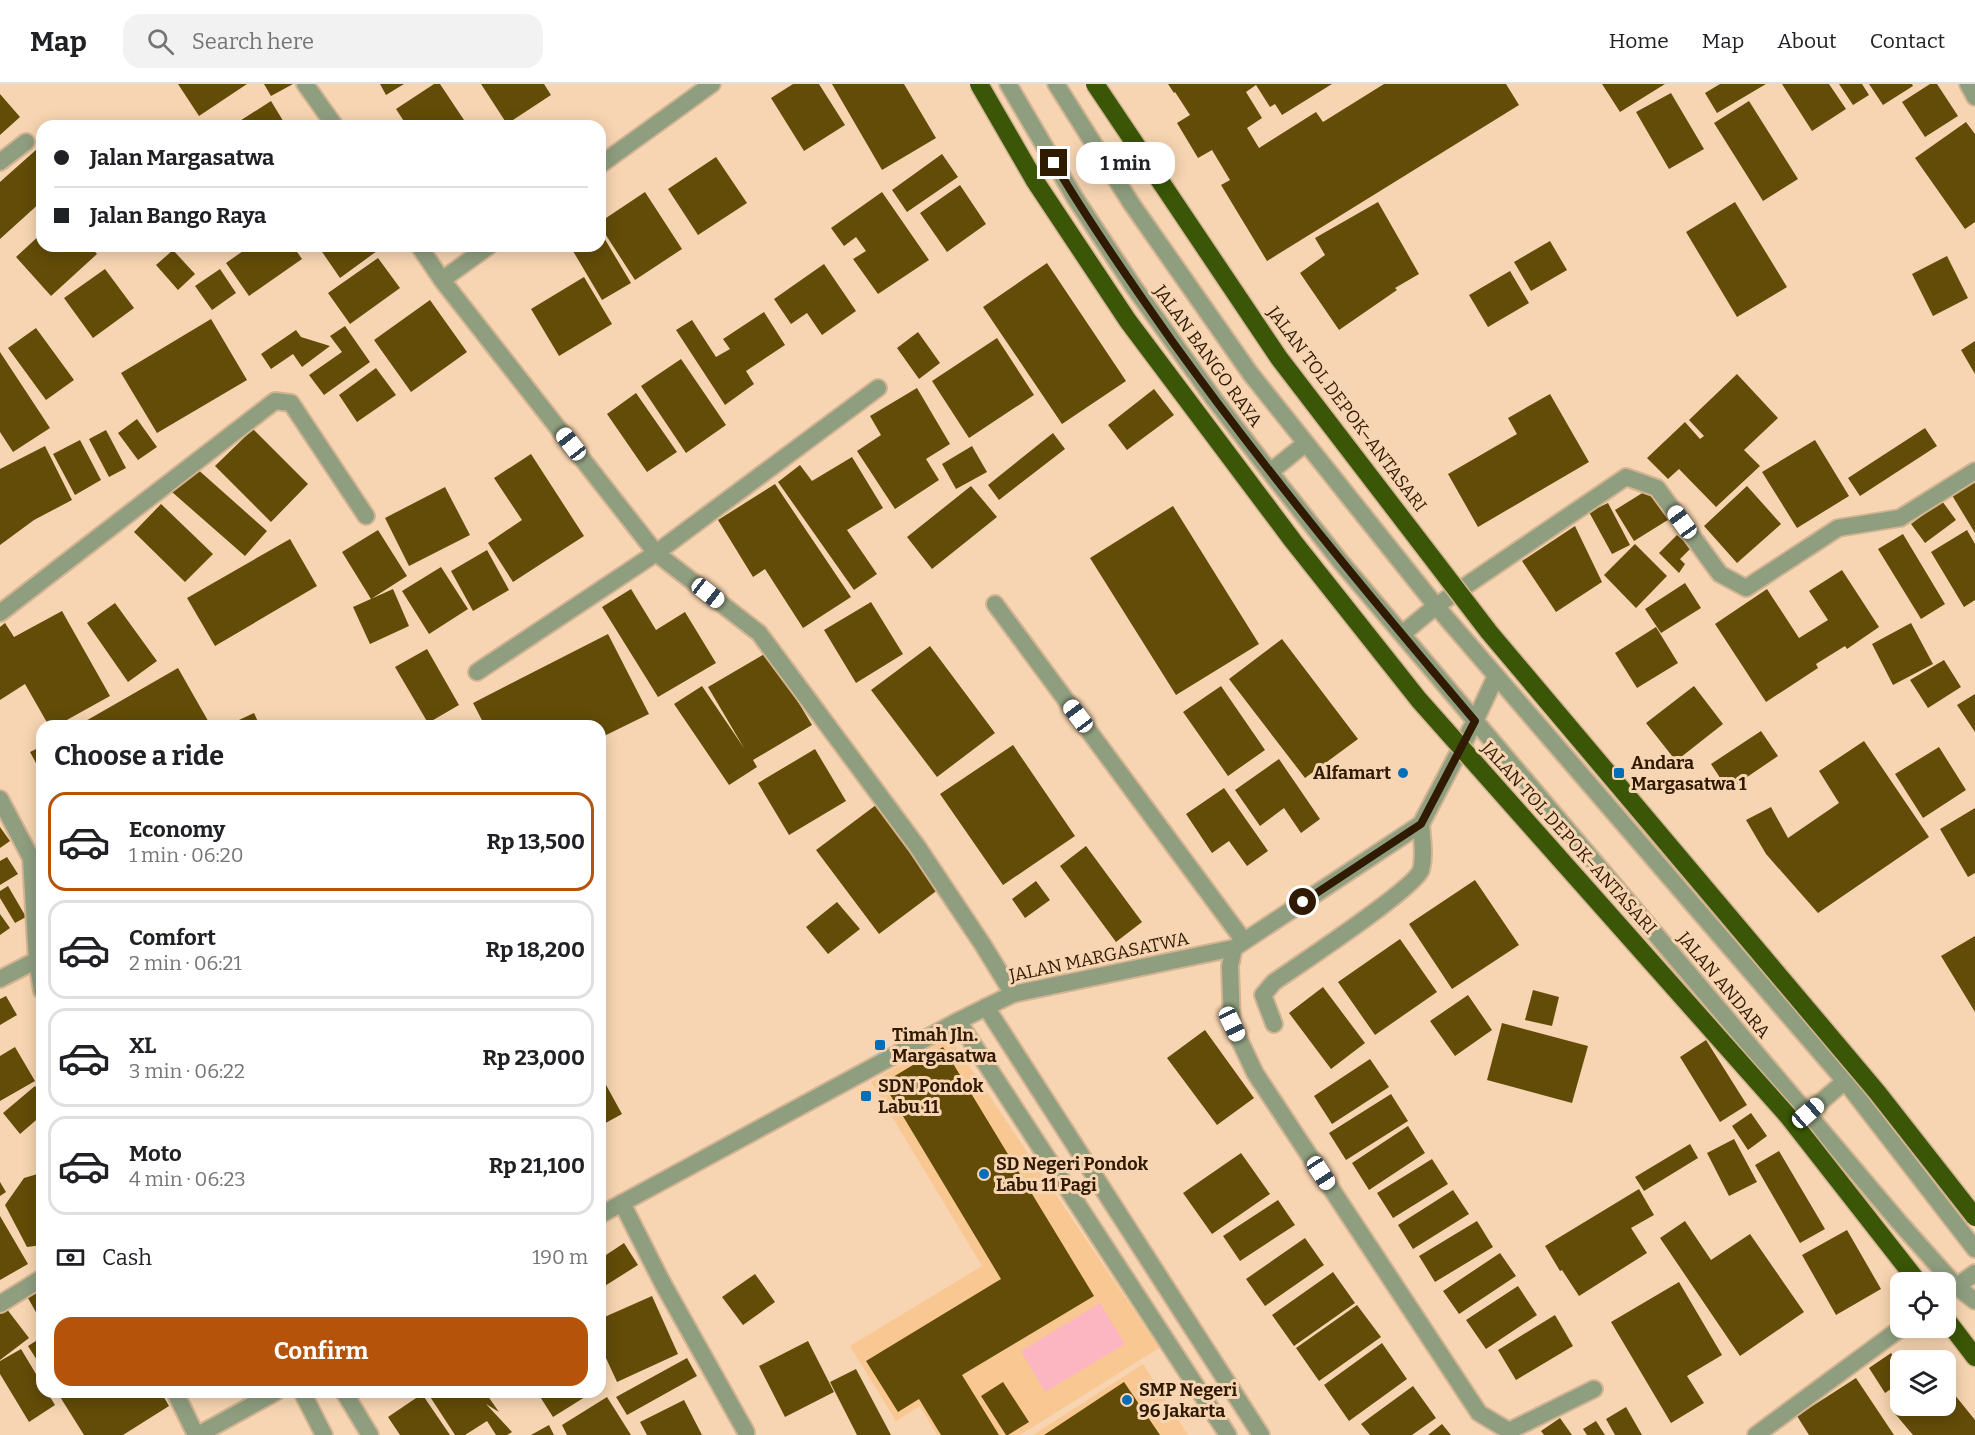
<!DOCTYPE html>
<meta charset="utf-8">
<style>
:root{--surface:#fff;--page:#f2f2f2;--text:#202124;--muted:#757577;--line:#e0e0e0;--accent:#b45309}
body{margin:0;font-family:Bitter,serif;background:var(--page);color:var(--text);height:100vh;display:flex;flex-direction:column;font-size:22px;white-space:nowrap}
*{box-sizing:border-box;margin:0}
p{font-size:20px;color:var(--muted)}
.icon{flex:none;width:33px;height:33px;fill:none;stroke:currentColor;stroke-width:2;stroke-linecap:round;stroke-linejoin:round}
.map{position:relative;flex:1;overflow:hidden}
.drawer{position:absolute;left:36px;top:636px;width:570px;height:678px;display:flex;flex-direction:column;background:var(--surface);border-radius:18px;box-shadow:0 3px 15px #0003}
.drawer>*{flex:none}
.top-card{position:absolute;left:36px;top:36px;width:570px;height:132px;border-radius:18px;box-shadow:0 3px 15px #0003;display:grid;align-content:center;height:132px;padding:0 18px;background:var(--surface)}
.buttons{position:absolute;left:1890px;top:1188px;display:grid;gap:12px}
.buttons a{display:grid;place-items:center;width:66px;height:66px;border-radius:12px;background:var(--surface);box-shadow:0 3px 15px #0003;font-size:30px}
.end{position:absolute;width:27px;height:27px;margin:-14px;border:8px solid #301b02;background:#fff;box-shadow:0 0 0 3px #fff}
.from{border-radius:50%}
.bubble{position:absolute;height:42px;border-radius:18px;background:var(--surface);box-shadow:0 3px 15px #0003;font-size:20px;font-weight:700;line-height:42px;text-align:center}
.car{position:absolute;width:18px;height:36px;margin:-18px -9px;border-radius:8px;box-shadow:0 0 4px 2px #0007;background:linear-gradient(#fff 24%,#345 0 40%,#fff 0 76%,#345 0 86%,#fff 0)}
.top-card b{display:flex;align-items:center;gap:21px;height:57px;font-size:22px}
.top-card b+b{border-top:2px solid var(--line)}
.top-card i{width:15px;height:15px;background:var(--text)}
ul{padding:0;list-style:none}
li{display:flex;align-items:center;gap:18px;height:99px;margin:0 12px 9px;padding:0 6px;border:3px solid var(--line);border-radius:18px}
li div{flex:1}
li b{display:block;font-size:22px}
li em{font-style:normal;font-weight:700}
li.on{border-color:var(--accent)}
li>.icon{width:54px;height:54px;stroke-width:1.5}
h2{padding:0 18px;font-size:27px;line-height:72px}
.pay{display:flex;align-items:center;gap:15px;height:66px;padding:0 18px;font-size:22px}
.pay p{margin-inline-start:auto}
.button{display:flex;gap:12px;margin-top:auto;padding:12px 18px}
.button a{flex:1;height:69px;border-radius:18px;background:var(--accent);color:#fff;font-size:24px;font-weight:700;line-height:69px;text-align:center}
header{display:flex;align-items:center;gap:36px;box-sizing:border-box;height:84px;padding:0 30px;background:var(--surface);border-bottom:2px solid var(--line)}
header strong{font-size:28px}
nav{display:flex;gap:33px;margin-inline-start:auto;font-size:21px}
.search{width:420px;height:54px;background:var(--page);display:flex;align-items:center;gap:15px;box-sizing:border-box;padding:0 21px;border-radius:18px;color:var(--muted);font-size:22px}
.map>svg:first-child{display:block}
.built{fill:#f8c792}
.green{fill:#fcb6c1}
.building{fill:#634c08}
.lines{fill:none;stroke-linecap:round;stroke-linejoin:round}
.minor-casing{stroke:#d3b492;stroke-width:20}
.tertiary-casing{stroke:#d3b492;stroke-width:20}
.motorway-casing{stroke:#d3b492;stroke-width:21}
.minor{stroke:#8f9e7f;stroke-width:16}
.tertiary{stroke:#8f9e7f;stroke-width:16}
.motorway{stroke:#3a5606;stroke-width:18}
.motorway-bridge-casing{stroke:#d3b492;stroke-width:21;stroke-linecap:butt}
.motorway-bridge{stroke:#3a5606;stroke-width:18}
.route{stroke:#301b02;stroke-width:8}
.poi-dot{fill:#006eb9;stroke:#f7d5b2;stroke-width:2}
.labels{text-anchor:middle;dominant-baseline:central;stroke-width:6;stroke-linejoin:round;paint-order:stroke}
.street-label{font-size:18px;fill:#301b02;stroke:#f7d5b2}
.poi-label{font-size:18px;font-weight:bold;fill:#301b02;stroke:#f7d5b2;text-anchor:start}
</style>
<header>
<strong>Map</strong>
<div class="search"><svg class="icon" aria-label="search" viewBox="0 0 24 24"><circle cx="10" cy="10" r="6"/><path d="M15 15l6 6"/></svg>Search here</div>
<nav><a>Home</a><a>Map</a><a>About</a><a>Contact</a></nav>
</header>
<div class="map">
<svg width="1975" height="1351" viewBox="0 0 1975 1351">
<rect width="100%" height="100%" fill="#f7d5b2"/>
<path class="built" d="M949,952L1159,1264L1020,1351H937L920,1322L896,1337L850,1262L982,1182L871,998Z
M1143,1280L1188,1351H1033Z"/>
<path class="green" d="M1100,1219L1125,1260L1045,1308L1021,1267Z"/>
<path class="building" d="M178,0H247L199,32Z
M264,0H293L271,12Z
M380,0H404L386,11Z
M434,0H440L464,36L456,42H407L396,25Z
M481,0H544L551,11L507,40Z
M793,0H819L845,41L804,67L771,14Z
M832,0H904L936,54L882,86Z
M1168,0H1332L1282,31L1275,20L1270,23L1256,1L1246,8L1262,34L1247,44L1259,64L1316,28L1323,38L1384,0H1506L1519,21L1267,177L1221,101L1230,96L1212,66L1198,74L1177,39L1190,31L1175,8L1174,9Z
M1602,0H1665L1620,28Z
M1720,0H1766L1717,29L1705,9Z
M1782,0H1829L1846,25L1812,47Z
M1839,0H1862L1869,11L1853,21Z
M1869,0H1912L1913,2L1883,21Z
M1930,0H1937L1958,32L1925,53L1902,18Z
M1671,9L1704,65L1669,85L1636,28Z
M0,10L20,33L0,51Z
M271,17L285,40L282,42H232Z
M1749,17L1798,95L1763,117L1714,39Z
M1966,38L1975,50V138L1965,145L1915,74Z
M37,65L42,70V117L0,155V98Z
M942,70L958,93L907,128L892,106Z
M716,73L747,119L698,151L668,105Z
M960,101L986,140L947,168L920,129Z
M645,108L682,165L635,196L600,142V138Z
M882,108L929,176L878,210L853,175L866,167L856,153L844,162L831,144Z
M1378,118L1419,190L1395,204L1397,206L1339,246L1300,189L1325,171L1315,154Z
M1735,118L1787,203L1737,233L1686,148Z
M600,147L631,199L602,216L570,162H600Z
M42,149V162H90L97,170L51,212L16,173Z
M1550,157L1567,186L1531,207L1514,178Z
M250,162H293L302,175L249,212L226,179Z
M318,162H374L377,167L340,194Z
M173,166L195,190L178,206L156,181Z
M1947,172L1968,214L1933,232L1912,190Z
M378,174L400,204L350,240L328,209Z
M1047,179L1126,297L1062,340L983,223Z
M824,180L856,227L822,251L807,229L791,240L774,215Z
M105,185L134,224L93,254L64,214Z
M220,185L236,209L212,226L195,202Z
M1510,187L1529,219L1488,243L1469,211Z
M584,193L612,240L559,272L531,225Z
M430,216L467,268L411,308L374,256Z
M764,228L785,261L746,287L754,300L725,321L676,246L692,236L716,273L730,265L723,255Z
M211,235L247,296L157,349L121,289Z
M345,242L370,278L324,311L309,291L342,268L330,252Z
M36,244L74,296L46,316L8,264Z
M296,246L301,253L330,262L302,283L293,270L271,285L261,270Z
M918,248L940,279L919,295L897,264Z
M997,254L1034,311L969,354L932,297Z
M1975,257V290L1961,266Z
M0,268L50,344L13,368L0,348Z
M681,275L726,341L686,369L641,302Z
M376,284L396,311L357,338L339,311Z
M1737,290L1778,334L1744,366L1760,382L1716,423L1679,385L1668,395L1647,374L1685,338L1700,355L1704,352L1689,336Z
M917,304L950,360L926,375L939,396L895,425L857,367L881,351L870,332Z
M1154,305L1174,331L1127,366L1108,341Z
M636,309L677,368L647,388L607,330Z
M1550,310L1589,378L1478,443L1448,390L1517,350L1508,334Z
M137,335L157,363L138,376L118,349Z
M1925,344L1937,362L1860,412L1848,394Z
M253,345L308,400L271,438L215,382Z
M106,346L126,384L109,393L89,355Z
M1053,349L1065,365L999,416L988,401Z
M80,356L101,396L75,411L53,370Z
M1815,356L1849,412L1797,444L1762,388Z
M45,362L72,416L34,436L0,461V385Z
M972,362L987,388L956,405L942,380Z
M531,370L584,452L513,498L488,459L522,436L494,394Z
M852,373L883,424L847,446L877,490L854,506L778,398L800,381L812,397Z
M195,383L267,447L245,472L172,408Z
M1975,393V449L1950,408Z
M775,400L851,513L803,544L765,485L753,493L718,436Z
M971,402L997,433L932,485L907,453Z
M1747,402L1781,440L1737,479L1704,442Z
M445,403L470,451L409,482L385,434Z
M1652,403L1671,434L1634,457L1615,426Z
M1942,417L1956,436L1925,459L1911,440Z
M1608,419L1630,461L1612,470L1589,428Z
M161,420L213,470L185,498L134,448Z
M1173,422L1259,560L1176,611L1090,474Z
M1575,442L1602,498L1556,528L1522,477Z
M378,446L407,492L371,515L342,468Z
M1967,446L1975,460V516L1964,523L1931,468Z
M1903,450L1945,520L1921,535L1878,465Z
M1677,451L1691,464L1680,475L1685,480L1679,489L1659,469Z
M290,455L317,502L215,562L187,514Z
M1635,460L1667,492L1636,524L1604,491Z
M487,466L509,506L473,527L451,487Z
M441,483L468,525L429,550L402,507Z
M1842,486L1879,543L1847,565L1845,562L1816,580L1818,584L1766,618L1715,540L1767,505L1799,554L1828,536L1809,507Z
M1685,499L1701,524L1661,549L1645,525Z
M393,505L409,542L370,560L353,523Z
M631,505L656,546L685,528L716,579L658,613L602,523Z
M871,518L903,570L856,599L824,546Z
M115,519L157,577L128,598L87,539Z
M62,527L110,612L56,642H49L25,600L0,616V543L5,539L14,553Z
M1911,539L1933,580L1893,601L1872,560Z
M1656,543L1678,579L1637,604L1615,569Z
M608,550L649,630L600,654V642H485L473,619Z
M1282,555L1358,655L1305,694L1229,595Z
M930,562L995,649L937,693L871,606Z
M427,565L459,621L428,639L395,583Z
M768,568L812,641L753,676L757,683L729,701L674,620L702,602L744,664L708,603Z
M1944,576L1961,603L1928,624L1910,596Z
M178,584L211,642H77Z
M1221,602L1265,666L1228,692L1183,628Z
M1694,602L1723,640L1676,677L1646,639Z
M1975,610V648L1957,621Z
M254,629L260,642H226Z
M346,636L349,642H334Z
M1761,647L1778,672L1728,706L1711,680Z
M1864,657L1929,753L1818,829L1766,770L1746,736L1771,723L1788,754L1839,719L1819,687Z
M1013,661L1075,752L1003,801L940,710Z
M42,662V690L30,668Z
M1939,663L1966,706L1923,734L1895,690Z
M815,665L846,717L789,751L758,699Z
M1279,675L1320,735L1301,749L1284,724L1260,742L1235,706Z
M1224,704L1268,767L1247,782L1229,757L1212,769L1186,730Z
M876,721L939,805L879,850L816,766Z
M1975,724V789L1968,793L1940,745Z
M0,743L10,757L0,764Z
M1086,762L1142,838L1116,858L1060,782Z
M7,773L18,790L0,801V777Z
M1475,796L1519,861L1452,905L1409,840Z
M1036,797L1050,816L1025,834L1012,815Z
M8,802L26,833L15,839L0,814V807Z
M837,818L860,845L828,870L806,843Z
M0,830L10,844L0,851Z
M1975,852V928L1941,872Z
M1400,855L1437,908L1375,951L1338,898Z
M1323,903L1365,959L1331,985L1289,929Z
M1533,906L1559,913L1552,942L1525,936Z
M1468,911L1492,946L1455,972L1430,937Z
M6,912L17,931L0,941V915Z
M1502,939L1588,962L1572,1019L1487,996Z
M1205,946L1254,1014L1217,1041L1167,974Z
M1706,956L1747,1021L1720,1038L1680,973Z
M15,963L35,997L0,1017V972Z
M943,963L1094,1212L962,1291L999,1351H941L919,1315L898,1328L866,1277L1001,1195L883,999Z
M1370,975L1389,1003L1332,1040L1314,1012Z
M600,990L622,1030L600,1042Z
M35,1002L42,1010V1031L20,1050L3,1029Z
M1391,1010L1408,1037L1346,1076L1329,1049Z
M1751,1029L1767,1052L1748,1066L1732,1042Z
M1408,1042L1425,1069L1369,1106L1352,1079Z
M1734,1055L1757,1098L1729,1112L1707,1069Z
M1690,1060L1698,1074L1644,1107L1635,1093Z
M1779,1067L1825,1145L1800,1159L1755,1081Z
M1241,1069L1270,1110L1212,1150L1183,1109Z
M1432,1075L1448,1100L1393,1134L1377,1109Z
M41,1089L42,1161L27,1163L5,1121L24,1094Z
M0,1098L6,1108L0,1112Z
M1639,1105L1654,1131L1631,1144L1647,1169L1579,1212L1562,1186L1560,1187L1545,1162Z
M1453,1106L1469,1130L1413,1165L1398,1141Z
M1278,1116L1295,1141L1240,1177L1223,1152Z
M0,1132L28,1180L0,1196Z
M1477,1137L1493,1163L1435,1198L1419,1172Z
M1685,1137L1711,1176L1750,1150L1804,1228L1740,1272L1660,1154Z
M1847,1146L1881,1205L1836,1231L1802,1171Z
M1305,1154L1324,1181L1265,1222L1246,1195Z
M624,1159L638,1181L600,1205V1175Z
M1500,1169L1516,1192L1459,1230L1443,1207Z
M1333,1188L1355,1219L1294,1262L1272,1231Z
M755,1190L775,1218L743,1241L722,1213Z
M1679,1198L1722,1271L1687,1292L1704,1319L1671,1339L1611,1238Z
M1518,1202L1537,1231L1486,1265L1466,1236Z
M42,1206V1239L28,1214Z
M652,1212L678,1270L617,1298L600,1261V1235Z
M1357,1221L1381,1253L1319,1297L1296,1264Z
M6,1224L29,1254L0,1276V1228Z
M1555,1231L1573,1262L1516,1296L1498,1266Z
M42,1253V1284L28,1262Z
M808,1257L834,1308L785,1333L759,1282Z
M1382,1259L1407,1295L1349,1337L1324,1301Z
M21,1265L42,1300V1308H47L55,1321L29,1338L0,1290V1277Z
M1891,1269L1900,1283V1299L1885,1309L1869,1284Z
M687,1274L697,1292L627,1331L616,1313Z
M856,1285L891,1351H857L830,1298Z
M1856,1294L1894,1351H1809L1797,1332Z
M1003,1298L1029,1338L1008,1351H1006L981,1312Z
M1124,1298L1160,1351H1044Z
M1946,1300L1975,1336V1351H1913L1891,1325L1900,1317V1322H1946Z
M1413,1302L1436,1334L1412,1351H1370L1361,1340Z
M57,1308H161L169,1322L123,1351H84Z
M427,1308H485L499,1328L486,1320L512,1348L507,1351H496L487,1337L465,1351H455Z
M537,1308H593L553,1333Z
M422,1310L450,1351H400L388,1333Z
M607,1313L631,1351H567L562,1341Z
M684,1316L702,1351H647L640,1338Z
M1626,1323L1642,1351H1615L1606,1335Z
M1560,1334L1572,1351H1544L1541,1347Z
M1596,1337L1605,1351H1587L1583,1345Z
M1442,1340L1451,1351H1428Z
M549,1341L554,1351H531Z"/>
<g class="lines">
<g class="minor-casing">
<path id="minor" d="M305,0L335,42
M1968,0L1975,13
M0,78L26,58
M600,81L712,0
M419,162L442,196L656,469L759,549L917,762L983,861L1013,910
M442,196L489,162
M995,520L1244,857
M0,529L275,317L291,319L366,432
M1402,550L1436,522L1626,393L1657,404L1720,490L1746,504L1838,444L1900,434L1975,387
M477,588L656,469L878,304
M0,715L31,774L37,876L42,907
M1234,864L1230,882L1232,940L1255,989L1479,1329L1509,1347L1594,1305
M0,895L37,876
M986,923L1261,1351
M958,937L1228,1351
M1274,940L1263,911L1274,898C1297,882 1414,805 1421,786C1425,771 1422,755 1421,740
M622,1119L662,1198L746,1348V1351
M1946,1210L1975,1189
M0,1220L42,1194
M175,1308L196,1351
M302,1308L324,1351
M344,1308L370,1351
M1756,1351L1901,1244"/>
</g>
<g class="tertiary-casing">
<path id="tertiary" d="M1008,0L1075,114L1133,202L1214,315L1270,388L1340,477L1899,1138L1956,1202L1975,1217
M1056,0L1131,119L1250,289L1436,522L1845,997L1975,1165
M1270,388L1306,359
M1808,1029L1845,997
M600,1131L958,937L1013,910L1234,864L1421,740L1475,637L1496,592
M198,1351L276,1308"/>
</g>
<g class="motorway-casing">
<path id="motorway" d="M1946,1235L1975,1273"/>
</g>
<use href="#minor" class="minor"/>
<use href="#tertiary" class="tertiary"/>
<use href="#motorway" class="motorway"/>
<g class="motorway-bridge-casing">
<path id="motorway-bridge" d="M979,0L1035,97L1128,237L1293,457L1419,616L1788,1032L1918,1198
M1095,0L1279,274L1489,548L1877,1008L1975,1133"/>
</g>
<use href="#motorway-bridge" class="motorway-bridge"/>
</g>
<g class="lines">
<path class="route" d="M1054,79C1090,140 1131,199 1172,257C1267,389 1370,513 1475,637L1421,740L1303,818"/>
</g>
<g class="poi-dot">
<circle cx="1403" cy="689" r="6"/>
<rect x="1613" y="683" width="12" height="12" rx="3"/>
<rect x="874" y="955" width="12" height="12" rx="3"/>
<rect x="860" y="1006" width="12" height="12" rx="3"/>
<circle cx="984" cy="1090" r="6"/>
<circle cx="1127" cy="1316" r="6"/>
</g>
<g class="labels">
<g class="street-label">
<text transform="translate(1208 272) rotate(54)">JALAN BANGO RAYA</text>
<text transform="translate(1347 325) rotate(53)">JALAN TOL DEPOK–ANTASARI</text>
<text transform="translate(1569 754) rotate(48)">JALAN TOL DEPOK–ANTASARI</text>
<text transform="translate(1099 873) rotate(-12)">JALAN MARGASATWA</text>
<text transform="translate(1724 901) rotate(50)">JALAN ANDARA</text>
</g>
<g class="poi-label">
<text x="1631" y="679">Andara<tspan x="1631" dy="21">Margasatwa 1</tspan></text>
<text x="1391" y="689" text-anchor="end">Alfamart</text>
<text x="892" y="951">Timah Jln.<tspan x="892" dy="21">Margasatwa</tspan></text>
<text x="878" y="1002">SDN Pondok<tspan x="878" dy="21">Labu 11</tspan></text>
<text x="996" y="1080">SD Negeri Pondok<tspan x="996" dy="21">Labu 11 Pagi</tspan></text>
<text x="1139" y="1306">SMP Negeri<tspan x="1139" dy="21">96 Jakarta</tspan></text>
</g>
</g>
</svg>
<div class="buttons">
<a><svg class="icon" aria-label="locate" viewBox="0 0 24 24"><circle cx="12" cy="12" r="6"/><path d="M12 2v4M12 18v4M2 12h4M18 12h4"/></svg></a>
<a><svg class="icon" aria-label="layers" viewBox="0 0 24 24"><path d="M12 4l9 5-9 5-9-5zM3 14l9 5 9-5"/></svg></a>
</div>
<i class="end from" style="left:1303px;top:818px"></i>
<i class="end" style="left:1054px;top:79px"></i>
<div class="bubble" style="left:1076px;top:58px;width:99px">1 min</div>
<i class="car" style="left:571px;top:360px;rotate:322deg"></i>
<i class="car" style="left:1682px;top:438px;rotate:324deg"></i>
<i class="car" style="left:708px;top:509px;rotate:128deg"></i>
<i class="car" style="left:1078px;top:632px;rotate:323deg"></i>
<i class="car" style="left:1232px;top:940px;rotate:155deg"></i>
<i class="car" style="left:1808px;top:1029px;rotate:49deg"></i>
<i class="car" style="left:1321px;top:1089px;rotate:147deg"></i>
<div class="top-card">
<b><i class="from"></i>Jalan Margasatwa</b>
<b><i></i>Jalan Bango Raya</b>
</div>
<section class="drawer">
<h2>Choose a ride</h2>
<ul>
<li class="on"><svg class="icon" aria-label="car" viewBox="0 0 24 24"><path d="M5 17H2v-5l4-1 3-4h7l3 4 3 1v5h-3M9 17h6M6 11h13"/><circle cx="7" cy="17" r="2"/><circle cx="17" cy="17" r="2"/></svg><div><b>Economy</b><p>1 min · 06:20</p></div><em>Rp 13,500</em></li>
<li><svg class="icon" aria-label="car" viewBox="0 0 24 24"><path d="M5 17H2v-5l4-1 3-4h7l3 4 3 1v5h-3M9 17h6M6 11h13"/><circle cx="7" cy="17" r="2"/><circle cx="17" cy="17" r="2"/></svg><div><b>Comfort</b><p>2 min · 06:21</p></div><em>Rp 18,200</em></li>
<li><svg class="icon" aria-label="car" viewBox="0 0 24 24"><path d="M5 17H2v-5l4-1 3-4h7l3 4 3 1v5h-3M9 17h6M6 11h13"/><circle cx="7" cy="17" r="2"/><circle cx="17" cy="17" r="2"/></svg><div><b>XL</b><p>3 min · 06:22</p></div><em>Rp 23,000</em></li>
<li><svg class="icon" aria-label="car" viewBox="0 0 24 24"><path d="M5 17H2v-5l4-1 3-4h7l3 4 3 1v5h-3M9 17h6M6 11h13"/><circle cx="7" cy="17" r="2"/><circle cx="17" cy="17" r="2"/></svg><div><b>Moto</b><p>4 min · 06:23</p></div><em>Rp 21,100</em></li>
</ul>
<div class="pay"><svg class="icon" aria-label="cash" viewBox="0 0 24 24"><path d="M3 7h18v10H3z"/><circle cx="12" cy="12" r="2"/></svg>Cash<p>190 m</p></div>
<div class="button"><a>Confirm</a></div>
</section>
</div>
